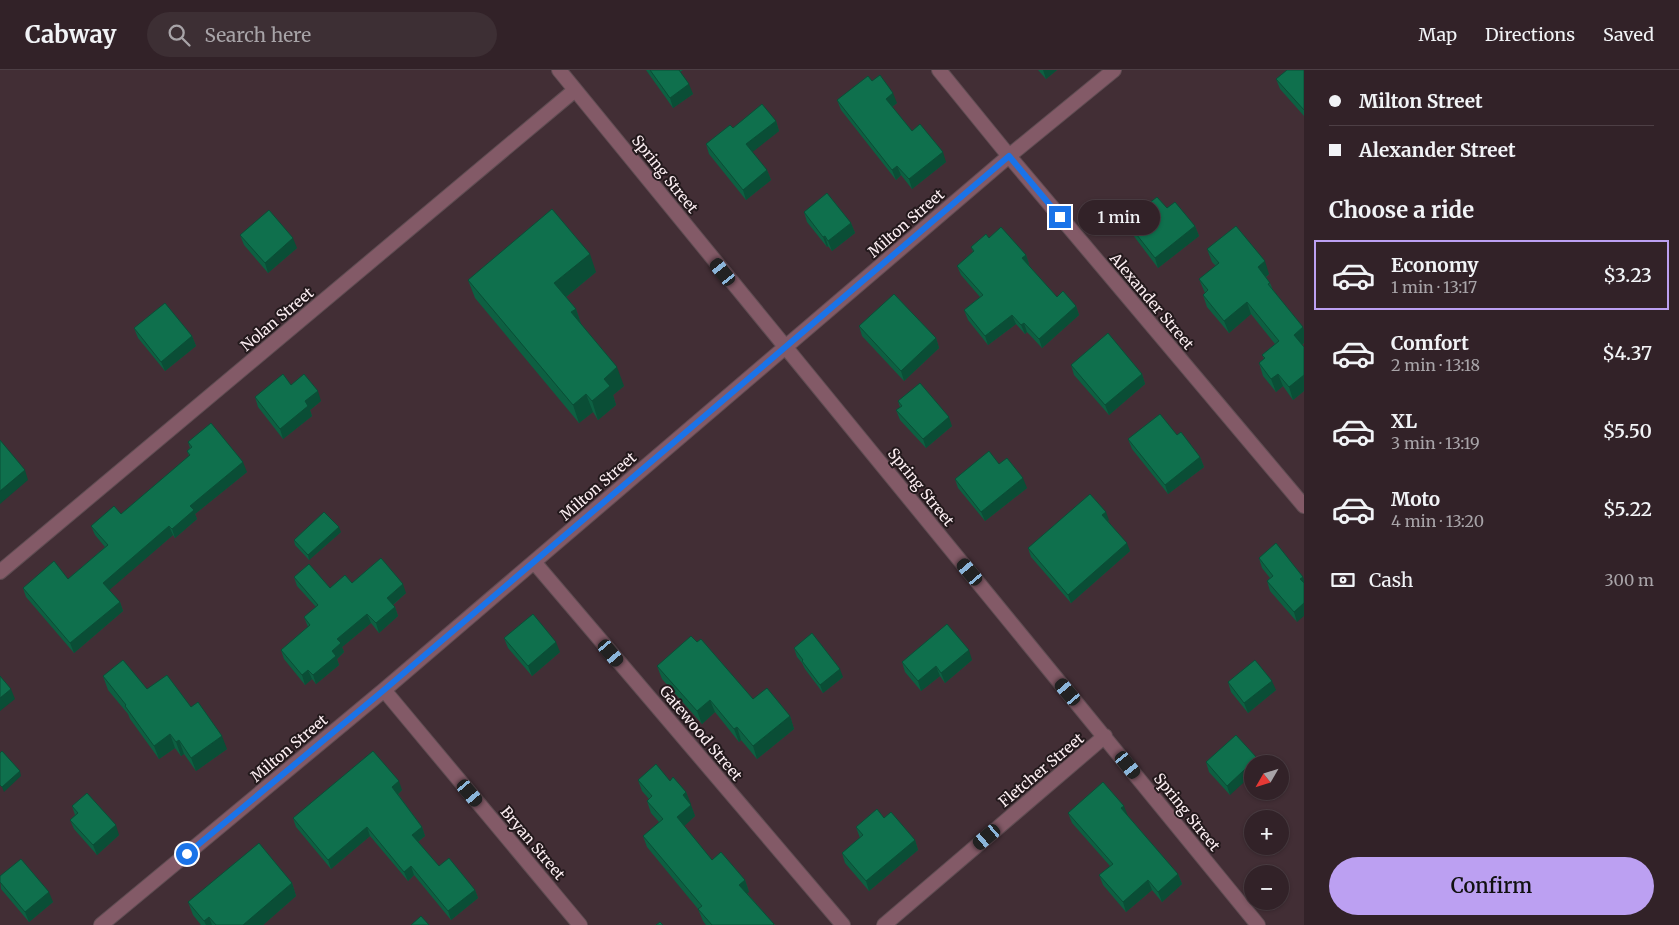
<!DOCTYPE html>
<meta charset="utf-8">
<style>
:root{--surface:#322228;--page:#3d2f34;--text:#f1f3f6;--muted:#a8a4a8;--line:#4d3f45;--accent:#bca0f2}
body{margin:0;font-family:Merriweather,serif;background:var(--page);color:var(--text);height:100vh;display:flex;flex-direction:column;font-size:19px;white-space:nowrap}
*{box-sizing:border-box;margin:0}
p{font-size:16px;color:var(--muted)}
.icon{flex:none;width:28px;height:28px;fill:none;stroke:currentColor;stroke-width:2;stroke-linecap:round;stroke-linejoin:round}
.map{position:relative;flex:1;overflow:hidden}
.panel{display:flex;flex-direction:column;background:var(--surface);width:375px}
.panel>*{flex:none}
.guide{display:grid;align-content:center;height:110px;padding:0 25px;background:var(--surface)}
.needle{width:32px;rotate:231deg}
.tools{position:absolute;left:1244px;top:685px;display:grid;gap:10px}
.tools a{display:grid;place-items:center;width:45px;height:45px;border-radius:50%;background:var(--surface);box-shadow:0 1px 4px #0004,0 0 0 1px var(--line);font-size:25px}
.end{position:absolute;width:22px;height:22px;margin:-11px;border:6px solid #1a73e8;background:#fff;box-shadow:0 0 0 2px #fff}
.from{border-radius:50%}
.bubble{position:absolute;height:35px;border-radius:18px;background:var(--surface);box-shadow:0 1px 4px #0004,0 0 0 1px var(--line);font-size:16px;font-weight:600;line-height:35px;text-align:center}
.car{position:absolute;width:15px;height:30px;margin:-15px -8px;border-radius:6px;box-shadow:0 0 4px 1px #0007;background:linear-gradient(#222 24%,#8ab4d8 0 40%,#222 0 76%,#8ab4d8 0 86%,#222 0)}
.guide b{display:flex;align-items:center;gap:18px;height:48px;font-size:19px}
.guide b+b{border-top:1px solid var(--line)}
.guide i{width:12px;height:12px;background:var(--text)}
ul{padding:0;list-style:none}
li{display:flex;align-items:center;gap:15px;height:70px;margin:0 10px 8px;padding:0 15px;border:2px solid transparent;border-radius:0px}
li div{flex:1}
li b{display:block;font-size:19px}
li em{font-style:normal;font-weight:600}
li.active{border-color:var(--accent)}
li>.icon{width:45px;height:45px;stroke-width:1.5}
h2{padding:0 25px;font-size:22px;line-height:60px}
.pay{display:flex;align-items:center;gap:12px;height:55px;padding:0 25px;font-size:19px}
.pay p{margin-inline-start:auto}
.primary-button{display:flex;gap:10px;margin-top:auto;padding:10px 25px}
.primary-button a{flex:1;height:58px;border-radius:30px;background:var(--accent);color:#111;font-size:20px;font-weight:600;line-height:58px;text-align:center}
header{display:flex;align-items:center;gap:30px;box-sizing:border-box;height:70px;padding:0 25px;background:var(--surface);border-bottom:1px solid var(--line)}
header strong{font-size:24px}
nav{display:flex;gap:28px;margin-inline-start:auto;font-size:18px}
.search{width:350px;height:45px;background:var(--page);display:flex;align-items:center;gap:12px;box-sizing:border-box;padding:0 18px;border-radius:28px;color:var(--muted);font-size:19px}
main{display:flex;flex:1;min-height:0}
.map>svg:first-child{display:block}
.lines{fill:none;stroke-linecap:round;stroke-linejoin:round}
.minor-casing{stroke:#604d53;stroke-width:16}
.minor{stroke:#835a67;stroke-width:14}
.wall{fill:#0d6042}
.shaded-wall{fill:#0a4e36}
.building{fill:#0f704d;stroke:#0a4e36}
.route{stroke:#1a73e8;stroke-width:6}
.labels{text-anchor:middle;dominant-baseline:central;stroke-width:4;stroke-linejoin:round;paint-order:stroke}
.street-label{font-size:15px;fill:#fbedf1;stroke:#23191c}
</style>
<header>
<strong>Cabway</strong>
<div class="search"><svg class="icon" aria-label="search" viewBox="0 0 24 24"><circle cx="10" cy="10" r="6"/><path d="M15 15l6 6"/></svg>Search here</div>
<nav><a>Map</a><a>Directions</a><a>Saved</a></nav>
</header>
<main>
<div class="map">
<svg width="1304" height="855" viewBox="0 0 1304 855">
<rect width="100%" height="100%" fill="#422e35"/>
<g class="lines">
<g class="minor-casing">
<path id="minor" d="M559,0L1258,855
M939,0L1009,86L1304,436
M534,492L843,855
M0,502L575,20
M384,620L580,855
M101,855L384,620L1009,86L1114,0
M884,855L1105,666"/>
</g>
<use href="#minor" class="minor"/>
</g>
<path class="wall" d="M646,0H683L680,2L693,24L673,38Z
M1038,0H1057L1046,9Z
M1304,0V46L1280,19L1276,9Z
M872,11L897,33L892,37L912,61L946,92L912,119L901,105L896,110L841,40L837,30Z
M776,51L779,61L752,82L767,100L771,110L746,130L709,84L706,74L733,58Z
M1167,138L1195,156L1199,166L1158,198L1130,161L1126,151Z
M804,142L851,153L855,163L832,181L828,176L827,177L807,152Z
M240,165L297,178L268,203L244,175Z
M989,168L1026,185L1029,194L1028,195L1057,227L1076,236L1079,245L1042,278L1027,262L1025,264L1016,254L988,275L968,250L964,240L980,227L961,205L957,196L973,182L971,177Z
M1207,179L1269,204L1266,207L1270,213L1273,220L1304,260V273L1302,275L1304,277V321L1293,330L1283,316L1276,322L1263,306L1259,293L1264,289L1262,285L1275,274L1251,244L1229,263L1207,237L1203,225L1205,223L1199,209L1216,196L1212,192Z
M596,202L566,227L576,239L581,254L624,316L613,325L616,335L598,350L593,342L579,353L475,228L468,210Z
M859,256L936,268L939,278L904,311L862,266Z
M134,258L192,266L196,276L165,301L138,268Z
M1071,295L1142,304L1145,314L1109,345L1074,305Z
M291,315L321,331L310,340L312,346L283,369L258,337L255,327Z
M898,331L952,356L926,378L900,350L896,340L900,337Z
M1128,369L1200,387L1204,397L1168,424L1132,379Z
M188,372L247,402L195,444L197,449L175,468L173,465L109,520L120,532L123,541L74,583L26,527L23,518L68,509L105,477L95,465L91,456L121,444L189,386L187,381L190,378Z
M999,394L1027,418L985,451L958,418L955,409Z
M1109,450L1108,451L1130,481L1071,533L1031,487L1028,478Z
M341,462L309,490L295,475L294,470Z
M1276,473L1297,552L1270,521L1267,511L1270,508L1262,498L1259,488Z
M294,507L330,518L352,513L406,523L393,535L395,537L398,546L379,563L371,553L342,577L344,582L337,589L339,595L316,614L312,609L305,615L284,589L281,580L308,557L304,547L316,537L297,516Z
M504,568L560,582L532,606L508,578Z
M794,578L843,607L823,623L805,599L802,593L797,587Z
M972,590L945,613L940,606L921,621L905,602L902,592Z
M657,596L753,629L790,646L794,659L757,689L741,670L739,672L715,642L702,654L662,609Z
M103,606L147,619L191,637L227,679L196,701L184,684L181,686L175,678L159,689L130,649L128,644L108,620Z
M1228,612L1276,620L1248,643L1231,622Z
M1236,665L1230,725L1209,702L1206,692Z
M638,710L670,711L686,722L695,746L684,756L712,790L745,810L749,822L747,823L775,855H706L703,851L698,839L647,777L643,766L659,752L651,743L647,731L649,729L642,721Z
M402,720L398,724L422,757L425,766L418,772L439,796L475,820L478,828L451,850L414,805L408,811L370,766L331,799L296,757L293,748Z
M72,736L119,765L97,785L74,759L70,750L75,745Z
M1068,743L1128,746L1178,804L1182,814L1162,832L1152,820L1126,842L1103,815L1099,805L1110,796L1072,753Z
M884,748L915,770L918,780L869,821L845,793L842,783L860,768L856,757Z
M0,806L53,832L29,852L1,819Z
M292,813L296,826L263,855H201L193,845L188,832Z"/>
<path class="shaded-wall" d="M1043,0H1057L1046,9Z
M689,14L693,24L673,38L670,28Z
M893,23L897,33L889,39L886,29Z
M776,51L779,61L750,84L746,74Z
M943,82L946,92L912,119L909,109Z
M897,96L901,105L896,110L892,100Z
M767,100L771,110L746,130L743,120Z
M851,153L855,163L832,181L828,171Z
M1195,156L1199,166L1158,198L1155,188Z
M825,166L828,176L827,177L823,167Z
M293,168L297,178L268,203L265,193Z
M590,184L596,202L561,231L554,213Z
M1026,185L1029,194L1025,197L1022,188Z
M1265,191L1269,204L1262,210L1258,197Z
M1247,232L1251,244L1229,263L1224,251Z
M1076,236L1079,245L1042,278L1039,269Z
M576,239L582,257L571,242Z
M1012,245L1016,254L988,275L985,266Z
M1024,253L1027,262L1025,264L1021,255Z
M1303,257L1304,260V273L1298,277L1294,265Z
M192,266L196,276L165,301L161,292Z
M936,268L939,278L904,311L901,301Z
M617,297L624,316L613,325L616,335L598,350L592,331L604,309Z
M1142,304L1145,314L1109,345L1105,335Z
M1278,304L1283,316L1276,322L1271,309Z
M1304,305V321L1293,330L1289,317Z
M318,321L321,331L310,340L312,346L283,369L280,359L305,331Z
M586,324L593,342L579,353L573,335Z
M949,347L952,356L926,378L923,369Z
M1200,387L1204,397L1168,424L1165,415Z
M243,392L247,402L195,444L197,449L175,468L172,459L190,436Z
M25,400L28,410L0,434V421Z
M1023,408L1027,418L985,451L981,442Z
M1106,442L1109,450L1105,453L1102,445Z
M169,456L173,465L107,522L103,513Z
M339,457L341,462L309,490L308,485Z
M1127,473L1130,481L1071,533L1068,525Z
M1303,507L1304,509V519L1300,509Z
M403,514L406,523L390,537L387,528Z
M120,532L123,541L74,583L70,573Z
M1304,533V546L1297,552L1294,542Z
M395,537L398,546L379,563L376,553Z
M367,544L371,553L342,577L344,582L337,589L339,595L316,614L313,605L332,581L337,569Z
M556,572L560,582L532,606L528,596Z
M969,580L972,590L945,613L941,603Z
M936,596L940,606L921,621L918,611Z
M840,599L843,607L823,623L820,615Z
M308,600L312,609L305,615L302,605Z
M1272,611L1276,620L1248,643L1244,633Z
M11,619L15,629L0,641V628Z
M710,630L715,642L702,654L697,641Z
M790,646L794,659L757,689L753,676Z
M737,657L741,670L739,672L734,659Z
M170,664L175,678L159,689L154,676Z
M222,666L227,679L196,701L191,688Z
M179,670L184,684L181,686L176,672Z
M1257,688L1260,694H1252V705L1230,725L1227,716Z
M20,701L21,706L4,722L2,717Z
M399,711L402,720L396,726L392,717Z
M686,722L691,734L687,737L683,725Z
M691,735L695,746L681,759L677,747Z
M1124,736L1128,746L1121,738Z
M116,755L119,765L97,785L93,775Z
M367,757L370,766L331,799L328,790Z
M422,757L425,766L415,774L412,765Z
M915,770L918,780L869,821L866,811Z
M411,796L414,805L408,811L404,802Z
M1178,804L1182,814L1162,832L1158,822Z
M745,810L749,822L744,826L739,815Z
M1148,810L1152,820L1126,842L1123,832Z
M292,813L296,826L263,855H243Z
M475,820L478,828L451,850L448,841Z
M49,822L53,832L29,852L25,842Z
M209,847L212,855H206L204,851Z"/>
<path class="building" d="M650,0H679L689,14L670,28Z
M1287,0H1304V40L1276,9Z
M880,5L893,23L886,29L912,61L920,54L943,82L909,109L897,96L892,100L837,30L868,6L872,11Z
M762,34L776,51L746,74L767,100L743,120L706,74L730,55L733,58Z
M827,123L851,153L828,171L825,166L823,167L804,142Z
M1157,127L1167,138L1175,132L1195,156L1155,188L1126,151Z
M552,139L590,184L554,213L576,239L571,242L617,297L604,309L610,316L592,331L586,324L573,335L468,210Z
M269,140L293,168L265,193L240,165Z
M1236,156L1265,191L1258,197L1270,213L1268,214L1303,257L1294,265L1304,277V305L1289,317L1278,304L1271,309L1259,293L1265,288L1262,285L1279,271L1247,232L1224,251L1203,225L1208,220L1199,209L1219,193L1207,179Z
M1001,157L1026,185L1022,188L1057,227L1063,221L1076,236L1039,269L1024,253L1021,255L1012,245L985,266L964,240L983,225L957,196L974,181L971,177L986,164L989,168Z
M894,224L936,268L901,301L859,256Z
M165,233L192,266L161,292L134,258Z
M1108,263L1142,304L1105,335L1071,295Z
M283,304L291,315L304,304L318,321L305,331L308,336L280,359L255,327Z
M920,313L949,347L923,369L896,340L902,336L898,331Z
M1160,344L1177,365L1181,362L1200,387L1165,415L1128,369Z
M211,353L243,392L190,436L194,440L172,459L169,456L103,513L120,532L70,573L23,518L54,491L68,509L108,475L91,456L114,436L121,444L190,385L187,381L192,377L188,372Z
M0,370L25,400L0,421Z
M989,381L999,394L1007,388L1023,408L981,442L955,409Z
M1090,424L1106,442L1102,445L1127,473L1068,525L1028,478Z
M324,442L339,457L308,485L294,470Z
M1276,473L1303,507L1300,509L1304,513V533L1294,542L1267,511L1273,506L1259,488Z
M381,488L403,514L387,528L395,537L376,553L367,544L337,569L341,573L332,581L336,586L313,605L308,600L302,605L281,580L310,555L304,547L318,535L294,507L309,494L330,518L345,505L352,513Z
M533,544L556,572L528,596L504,568Z
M947,554L969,580L941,603L936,596L918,611L902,592Z
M812,563L840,599L820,615L802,591L803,590L794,578Z
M691,566L697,572L701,569L753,629L767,618L790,646L753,676L737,657L734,659L710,630L697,641L657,596Z
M123,590L147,619L167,605L191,637L198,632L222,666L191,688L179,670L176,672L170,664L154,676L125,636L126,635L103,606Z
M1255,590L1272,611L1244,633L1228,612Z
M0,606L11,619L0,628Z
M1236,665L1257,688L1227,716L1206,692Z
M2,681L20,701L2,717L0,715V683Z
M373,681L399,711L392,717L422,757L412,765L439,796L449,788L475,820L448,841L411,796L404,802L367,757L328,790L293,748Z
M656,694L670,711L673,707L686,722L683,725L691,735L677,747L712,790L721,782L745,810L739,815L774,854L773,855H712L698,839L702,836L643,766L663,749L647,731L652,726L638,710Z
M1103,712L1124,736L1121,738L1178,804L1158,822L1148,810L1123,832L1099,805L1113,794L1068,743Z
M87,723L116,755L93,775L70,750L78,743L72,736Z
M877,739L884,748L891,742L915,770L866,811L842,783L863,765L856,757Z
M259,773L292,813L243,855H216L209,847L204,851L188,832Z
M21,789L49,822L25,842L0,812V806Z
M421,846L429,855H411Z
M660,852L663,855H656Z"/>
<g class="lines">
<path class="route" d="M187,784L384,620L1009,86L1060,147"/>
</g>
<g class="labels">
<g class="street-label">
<text transform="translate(665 104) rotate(51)">Spring Street</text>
<text transform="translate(906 153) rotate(-41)">Milton Street</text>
<text transform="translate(1152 231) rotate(50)">Alexander Street</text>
<text transform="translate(277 249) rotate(-40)">Nolan Street</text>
<text transform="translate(598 416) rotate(-41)">Milton Street</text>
<text transform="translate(921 417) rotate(51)">Spring Street</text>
<text transform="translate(701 663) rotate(50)">Gatewood Street</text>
<text transform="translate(289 678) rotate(-40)">Milton Street</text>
<text transform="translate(1041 700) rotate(-40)">Fletcher Street</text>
<text transform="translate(1187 742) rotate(51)">Spring Street</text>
<text transform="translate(533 773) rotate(50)">Bryan Street</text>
</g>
</g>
</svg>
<div class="tools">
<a><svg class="needle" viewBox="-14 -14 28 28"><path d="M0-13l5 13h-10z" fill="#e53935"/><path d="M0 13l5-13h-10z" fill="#a8a4a8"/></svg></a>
<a>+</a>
<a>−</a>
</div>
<i class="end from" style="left:187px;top:784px"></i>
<i class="end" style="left:1060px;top:147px"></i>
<div class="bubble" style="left:1078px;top:130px;width:82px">1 min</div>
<i class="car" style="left:723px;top:202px;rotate:321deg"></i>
<i class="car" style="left:970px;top:502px;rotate:320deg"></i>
<i class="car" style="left:611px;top:583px;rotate:140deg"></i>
<i class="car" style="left:1068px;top:622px;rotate:320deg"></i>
<i class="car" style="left:1128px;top:695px;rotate:141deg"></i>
<i class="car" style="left:470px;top:723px;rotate:140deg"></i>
<i class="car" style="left:987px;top:767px;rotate:230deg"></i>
</div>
<section class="panel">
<div class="guide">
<b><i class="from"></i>Milton Street</b>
<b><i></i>Alexander Street</b>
</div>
<h2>Choose a ride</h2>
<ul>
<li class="active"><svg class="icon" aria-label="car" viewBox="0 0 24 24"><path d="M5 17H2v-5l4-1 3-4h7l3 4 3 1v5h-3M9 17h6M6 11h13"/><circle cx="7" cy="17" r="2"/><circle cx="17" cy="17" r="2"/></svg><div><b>Economy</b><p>1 min · 13:17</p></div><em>$3.23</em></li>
<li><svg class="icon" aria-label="car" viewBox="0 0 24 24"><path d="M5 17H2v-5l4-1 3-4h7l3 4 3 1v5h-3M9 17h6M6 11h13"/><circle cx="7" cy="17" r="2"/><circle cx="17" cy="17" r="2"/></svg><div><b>Comfort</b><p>2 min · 13:18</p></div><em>$4.37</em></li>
<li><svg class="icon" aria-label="car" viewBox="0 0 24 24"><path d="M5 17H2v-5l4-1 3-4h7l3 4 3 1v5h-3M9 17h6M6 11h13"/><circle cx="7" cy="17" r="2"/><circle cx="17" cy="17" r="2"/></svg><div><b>XL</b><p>3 min · 13:19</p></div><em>$5.50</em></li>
<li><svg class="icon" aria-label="car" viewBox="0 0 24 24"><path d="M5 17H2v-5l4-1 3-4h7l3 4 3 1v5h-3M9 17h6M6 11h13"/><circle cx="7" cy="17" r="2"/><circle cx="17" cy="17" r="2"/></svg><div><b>Moto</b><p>4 min · 13:20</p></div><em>$5.22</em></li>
</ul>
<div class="pay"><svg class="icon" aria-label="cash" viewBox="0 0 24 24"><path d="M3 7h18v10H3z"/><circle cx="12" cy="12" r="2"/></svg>Cash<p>300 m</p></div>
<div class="primary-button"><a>Confirm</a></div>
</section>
</main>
